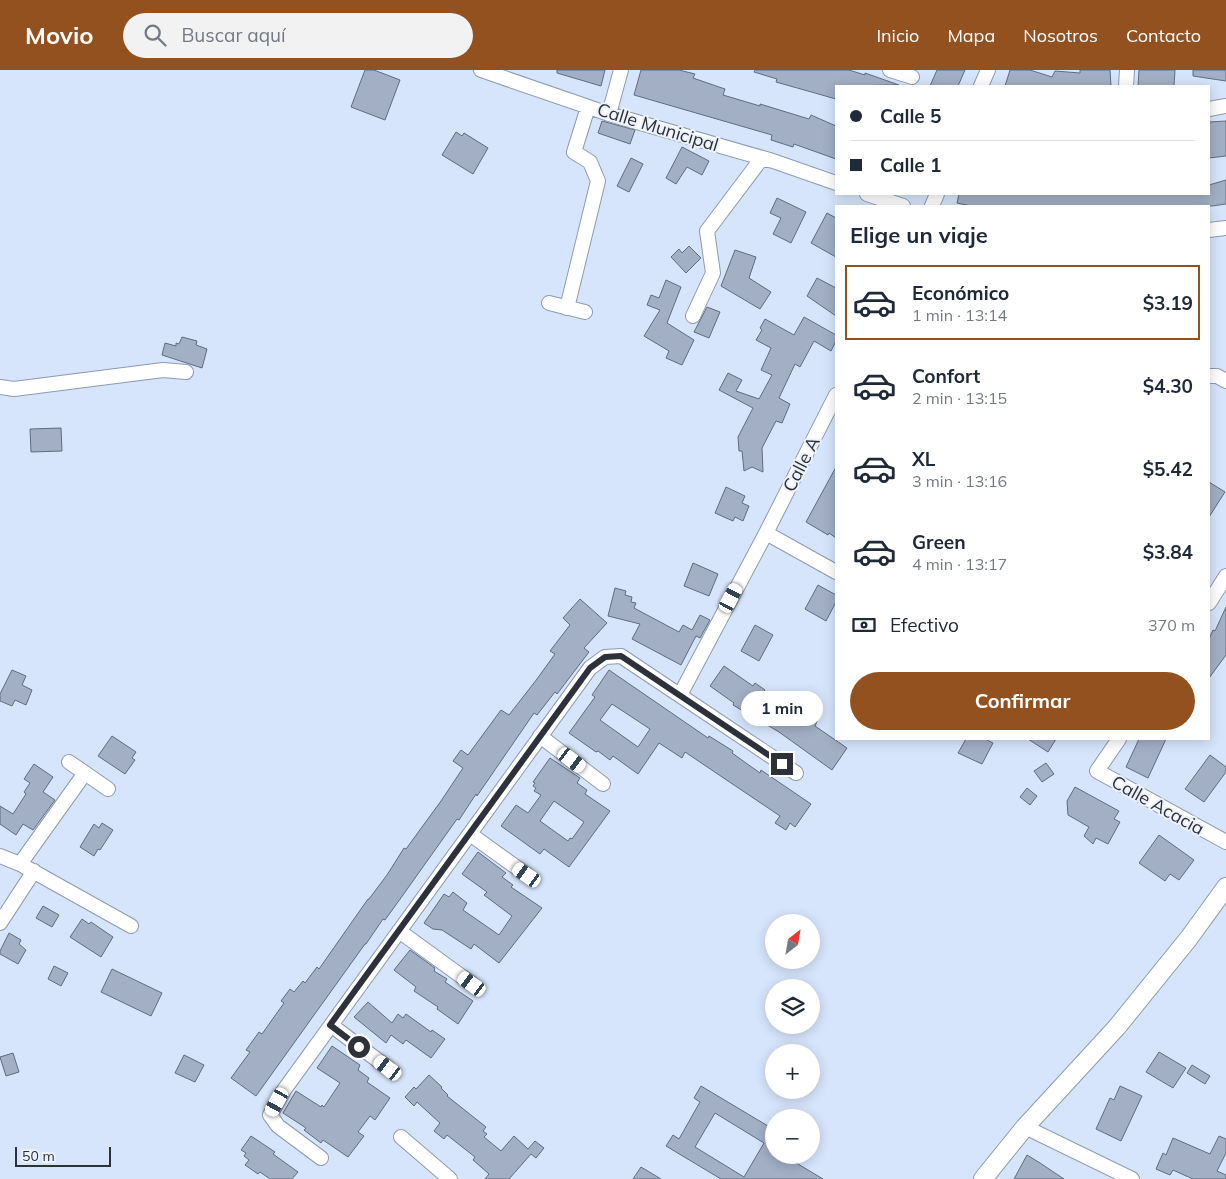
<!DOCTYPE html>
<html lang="es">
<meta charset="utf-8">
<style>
:root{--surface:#fff;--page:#f2f2f3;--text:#1f2937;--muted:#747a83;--line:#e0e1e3;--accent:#935120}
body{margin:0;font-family:Mulish,sans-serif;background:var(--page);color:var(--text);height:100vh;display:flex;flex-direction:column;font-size:19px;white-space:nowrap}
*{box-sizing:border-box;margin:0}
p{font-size:16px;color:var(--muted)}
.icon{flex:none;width:28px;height:28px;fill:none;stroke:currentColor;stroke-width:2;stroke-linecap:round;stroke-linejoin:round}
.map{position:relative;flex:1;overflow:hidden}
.details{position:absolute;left:835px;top:135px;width:375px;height:535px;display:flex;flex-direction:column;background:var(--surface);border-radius:0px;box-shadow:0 2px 12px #0003}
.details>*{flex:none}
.hud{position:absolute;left:835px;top:15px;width:375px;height:110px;border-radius:0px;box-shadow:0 2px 12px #0003;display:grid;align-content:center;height:110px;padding:0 15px;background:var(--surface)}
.needle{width:32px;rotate:31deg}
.buttons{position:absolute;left:765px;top:844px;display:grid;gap:10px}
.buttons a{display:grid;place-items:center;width:55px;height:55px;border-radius:50%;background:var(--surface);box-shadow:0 2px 12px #0003;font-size:25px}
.scale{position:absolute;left:15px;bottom:12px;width:96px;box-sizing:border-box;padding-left:5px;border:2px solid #2c313a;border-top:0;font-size:14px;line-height:18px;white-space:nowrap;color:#2c313a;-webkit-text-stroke:4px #ecf1fb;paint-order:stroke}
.end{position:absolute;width:22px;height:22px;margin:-11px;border:6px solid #2c313a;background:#fff;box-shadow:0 0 0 2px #fff}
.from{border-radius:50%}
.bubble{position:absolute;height:35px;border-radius:18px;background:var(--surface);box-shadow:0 2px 12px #0003;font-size:16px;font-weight:700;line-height:35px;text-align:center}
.car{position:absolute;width:15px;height:30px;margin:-15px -8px;border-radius:6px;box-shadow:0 0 4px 1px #0007;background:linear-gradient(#fff 24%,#345 0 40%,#fff 0 76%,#345 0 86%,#fff 0)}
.hud b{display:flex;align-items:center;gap:18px;height:48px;font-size:19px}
.hud b+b{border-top:1px solid var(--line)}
.hud i{width:12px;height:12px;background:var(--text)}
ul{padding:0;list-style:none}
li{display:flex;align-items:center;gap:15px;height:75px;margin:0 10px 8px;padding:0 5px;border:2px solid transparent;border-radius:0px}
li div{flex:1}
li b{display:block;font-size:19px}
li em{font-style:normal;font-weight:700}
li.selected{border-color:var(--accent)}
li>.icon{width:45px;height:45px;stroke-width:1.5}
h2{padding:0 15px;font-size:22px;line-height:60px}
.pay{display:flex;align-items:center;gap:12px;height:55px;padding:0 15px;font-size:19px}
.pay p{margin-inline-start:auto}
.action{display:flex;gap:10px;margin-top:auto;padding:10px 15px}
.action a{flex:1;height:58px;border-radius:30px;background:var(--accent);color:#fff;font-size:20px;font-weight:700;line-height:58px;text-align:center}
header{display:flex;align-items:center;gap:30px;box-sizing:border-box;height:70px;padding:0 25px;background:var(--accent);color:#fff}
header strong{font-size:24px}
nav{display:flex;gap:28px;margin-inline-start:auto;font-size:18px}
.search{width:350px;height:45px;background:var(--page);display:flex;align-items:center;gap:12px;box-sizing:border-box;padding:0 18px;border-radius:28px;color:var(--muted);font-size:19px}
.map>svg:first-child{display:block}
.building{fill:#a2afc5;stroke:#606c80;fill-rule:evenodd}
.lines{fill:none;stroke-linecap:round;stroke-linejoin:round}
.minor-casing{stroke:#8d9bb0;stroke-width:16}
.tertiary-casing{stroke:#8d9bb0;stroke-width:20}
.minor{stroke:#fff;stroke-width:14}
.tertiary{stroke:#fff;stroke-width:18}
.route{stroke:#2c313a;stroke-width:6}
.labels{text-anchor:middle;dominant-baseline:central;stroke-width:4;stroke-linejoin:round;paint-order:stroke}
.street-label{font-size:18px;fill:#2c313a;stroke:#ecf1fb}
</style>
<header>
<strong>Movio</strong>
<div class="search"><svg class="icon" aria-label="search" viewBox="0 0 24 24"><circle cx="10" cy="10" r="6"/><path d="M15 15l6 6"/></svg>Buscar aquí</div>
<nav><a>Inicio</a><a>Mapa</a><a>Nosotros</a><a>Contacto</a></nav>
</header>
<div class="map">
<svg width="1226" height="1109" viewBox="0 0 1226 1109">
<rect width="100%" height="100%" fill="#d7e5fc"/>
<path class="building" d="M365,0H374L400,10L385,50L351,37Z
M557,0H605L601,16L557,3Z
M641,0H679L695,4L693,8L725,19L723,25L760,36V34L809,49L811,45L836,56V89L794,74L793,77L771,70L772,65L634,25Z
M755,0H849L865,5V3L899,15L836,16V29L776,12L777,9L754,2Z
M937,0H965L958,16H930Z
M1010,0H1030L1052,7L1055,1L1080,3V0H1110L1111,16H1005Z
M1139,0H1175L1174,16H1138Z
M1193,0H1226V11L1193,6Z
M602,51L635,60L630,74L598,63Z
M1226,51V86L1209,88V52Z
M456,62L462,66L464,63L488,78L473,104L442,85Z
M682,77L709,91L702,105L687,97L676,114L666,108Z
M631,88L643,94L629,122L617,116Z
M1226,110V134L1212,136H971L957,133L959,124H1209V115Z
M777,128L806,142L791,173L773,164L781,148L770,143Z
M827,143L836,148V187L811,173Z
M689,176L701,188L686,203L671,187L679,179L682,183Z
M735,180L756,187L749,208L771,222L760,239L721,216Z
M817,208L836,218V246L807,226Z
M666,210L681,217L667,253L694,270L682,295L666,288L669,281L644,266L660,240L647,235L651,225L659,228Z
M707,237L720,242L709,268L694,262Z
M804,247L836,265V271L831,281L814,271L800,297L795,294L779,328L790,334L782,353L776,351L762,378L763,402L752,397L744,401L742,381H739L738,367L753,338L719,320L728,303L742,310L736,321L759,329L772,305L761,300L771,278L756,270L762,260L760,258L765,249L794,265Z
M182,267L197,271L196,275L207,279L202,298L162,285L165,273L176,276V273L179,274Z
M61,358L62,381L31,382L30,359Z
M836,397V468L829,463L828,465L806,452Z
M1209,412L1225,422L1209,447Z
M726,417L745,426L742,433L749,436L743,451L735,447L733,451L715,443Z
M693,493L718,504L709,526L684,516Z
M818,515L836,525V532L826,551L805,539Z
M615,518L626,521L625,525L632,527L631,532L636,533L634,538L679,562L683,555L692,560L700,545L710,550L700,568L696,566L681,595L632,569L640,554L608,546Z
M580,529L607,553L584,578L589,582L557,624L555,622L537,645L534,643L477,726L476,724L459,750L457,749L403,825L385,850L383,849L366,874H365L256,1026L231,1008L250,982L246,980L259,962L262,964L284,933L281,931L290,919L294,922L303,911L305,913L317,897L319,899L368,829H369L387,805L404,778L406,779L441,731L463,698L453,691L461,680L468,685L501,640L509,645L537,609L555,584L550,581L570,555L563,548Z
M1226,537V585L1209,608V569L1213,560L1215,561Z
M755,555L773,565L759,591L741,581Z
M724,596L753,616L755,613L765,620L763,624L803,650L805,644L818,649L815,656L847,678L832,700L779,662L733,635L734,633L710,616Z
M12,600L26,606L22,615L32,620L26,635L15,630L12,636L0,631V624Z
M609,600L708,668L709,666L733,681L732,683L760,703L761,700L811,734L795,757L790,753L786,760L775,753L780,746L685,682L682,688L659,673L638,704L613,686L610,690L598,681L596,682L569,663L595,627L592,625ZM612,634L650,659L638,677L600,650Z
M112,666L136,682L132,688L135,690L125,704L98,686Z
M966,669H985L993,673L982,694L958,683Z
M1028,669H1056L1048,682Z
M1139,669H1166L1148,708L1126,697Z
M1210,685L1226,697V702L1204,732L1185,719Z
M550,688L580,708L577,713L587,720L585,724L610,741L569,797L544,779L540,784L501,756L516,735L528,743L541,725L534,721L536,718L533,716L535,713L533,712ZM554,731L584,752L572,769L570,768L568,771L540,751Z
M1046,693L1054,704L1042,712L1034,701Z
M34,694L53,707L43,722L55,730L33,760L23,754L16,765L0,754V736L13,744L26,724L24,722L30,713L24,709Z
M1075,717L1119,741L1114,749L1120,752L1108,774L1096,768L1093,774L1084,766L1089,757L1068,745L1067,731Z
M1027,718L1037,726L1030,735L1020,727Z
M102,753L113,760L100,780L98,779L94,786L80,777L94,754L99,758Z
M1159,765L1194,790L1179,810L1170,804L1165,811L1139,793Z
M478,782L506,803L502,807L513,815L511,817L542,838L499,893L474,874L471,879L442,860L433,859L424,853L444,824L449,827L453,822L467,833L463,840L499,865L512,846L484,825L487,822L462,804Z
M43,836L59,845L52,857L36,848Z
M82,849L89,854L91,852L113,867L101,887L70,867Z
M9,863L21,870L19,874L26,880L18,894L0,884V881Z
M410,880L435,898L434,901L447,909L445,912L473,931L458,954L437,939L438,937L414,921L416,917L394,900Z
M54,896L68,903L61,916L48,909Z
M112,899L162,923L151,946L101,922Z
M368,932L392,953L398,944L403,948L406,944L431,962L432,960L445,969L431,988L406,970L403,974L391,965L386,973L354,947Z
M332,976L360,995L358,1000L369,1008L367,1012L390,1028L375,1050L370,1046L358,1062L364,1066L348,1087L323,1070L321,1073L304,1060L306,1058L283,1043L296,1021L321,1037L322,1035L324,1037L340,1013L317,998Z
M1159,982L1186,998L1173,1018L1146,1002Z
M13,983L19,1002L6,1006L0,987Z
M184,985L204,995L195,1012L175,1003Z
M1192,995L1210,1006L1205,1014L1187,1003Z
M429,1005L442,1017L441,1018L448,1025L447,1026L486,1057L483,1061L487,1064L484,1067L501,1081L514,1066L528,1079L535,1071L544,1078L536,1088L531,1084L509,1109H485L489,1104L473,1090L475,1087L447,1065L444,1069L434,1061L440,1053L417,1032L414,1036L405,1027L414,1017L416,1019Z
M701,1016L773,1059L774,1058V1085H783L823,1109H721L666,1076L673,1065L679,1069L700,1032L694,1028ZM715,1043L764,1073L744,1107L695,1077Z
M1120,1016L1142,1026L1121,1071L1096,1059L1110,1028L1114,1030Z
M251,1066L275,1082L273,1084L298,1102L292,1109H270L260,1102L258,1104L245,1095L249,1090L244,1086L246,1083L241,1080Z
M1219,1066L1226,1069V1083L1217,1101L1226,1105V1109H1193L1173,1100L1170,1105L1156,1099L1163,1083L1166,1085L1173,1068L1210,1084Z
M1027,1085L1040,1093L1064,1109H1014Z
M641,1097L661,1109H633Z"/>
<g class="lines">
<g class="minor-casing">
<path id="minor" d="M481,0L609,44L773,91L836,113
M890,0L912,7
M981,16L988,0
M1126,16L1127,0
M1209,39L1226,36
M609,44L621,0
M867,124L903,136
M932,136L937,124
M1209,160L1226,158
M549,233L585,242
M567,238L598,111L590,92L574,82L588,37
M693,246L713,203L707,161L762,88
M1209,306H1217L1226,311
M0,317L14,319L163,300L186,302
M766,463L836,502
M1209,533L1226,506
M680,625L766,463L836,325
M540,666L603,714
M1119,669L1097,701L1226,772
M69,692L108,719
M470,764L527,805
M0,786L20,794L131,856
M20,794L85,703
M0,853L34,801
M399,861L472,914
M331,955L388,998
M1025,1057L1132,1109
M401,1067L450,1109
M321,1088L278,1056L270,1045L284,1020L590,598L605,587L621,586L796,703"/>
</g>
<g class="tertiary-casing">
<path id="tertiary" d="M983,1109L1025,1057L1117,957L1189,868L1226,817"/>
</g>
<use href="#minor" class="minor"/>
<use href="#tertiary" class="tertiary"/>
</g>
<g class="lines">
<path class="route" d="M359,977L330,955L590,598L605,587L621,586L782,694"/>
</g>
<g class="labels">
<g class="street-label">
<text transform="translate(658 57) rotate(17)">Calle Municipal</text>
<text transform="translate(801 394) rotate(-63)">Calle A</text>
<text transform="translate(1158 735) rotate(29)">Calle Acacia</text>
</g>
</g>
</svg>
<div class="buttons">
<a><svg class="needle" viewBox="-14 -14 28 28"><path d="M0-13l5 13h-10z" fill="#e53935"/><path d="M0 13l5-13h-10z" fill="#747a83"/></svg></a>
<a><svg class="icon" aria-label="layers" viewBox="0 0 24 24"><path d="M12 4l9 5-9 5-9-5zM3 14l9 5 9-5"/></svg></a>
<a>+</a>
<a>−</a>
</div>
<div class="scale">50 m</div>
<i class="end from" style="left:359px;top:977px"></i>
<i class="end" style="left:782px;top:694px"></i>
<div class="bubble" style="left:741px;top:621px;width:82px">1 min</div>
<i class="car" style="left:731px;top:528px;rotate:28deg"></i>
<i class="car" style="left:572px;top:690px;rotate:127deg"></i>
<i class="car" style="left:527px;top:805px;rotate:305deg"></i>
<i class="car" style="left:472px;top:914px;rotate:306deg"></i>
<i class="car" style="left:388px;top:998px;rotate:307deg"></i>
<i class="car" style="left:277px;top:1032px;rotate:209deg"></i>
<div class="hud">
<b><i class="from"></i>Calle 5</b>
<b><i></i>Calle 1</b>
</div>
<section class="details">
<h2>Elige un viaje</h2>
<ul>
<li class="selected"><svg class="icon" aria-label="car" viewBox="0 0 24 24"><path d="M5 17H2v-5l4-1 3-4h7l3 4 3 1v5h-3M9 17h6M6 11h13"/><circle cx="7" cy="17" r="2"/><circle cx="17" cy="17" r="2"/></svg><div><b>Económico</b><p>1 min · 13:14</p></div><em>$3.19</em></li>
<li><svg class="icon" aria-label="car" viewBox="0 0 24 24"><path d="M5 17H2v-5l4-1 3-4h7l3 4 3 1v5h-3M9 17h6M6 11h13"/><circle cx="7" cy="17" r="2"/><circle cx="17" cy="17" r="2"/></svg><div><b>Confort</b><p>2 min · 13:15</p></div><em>$4.30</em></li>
<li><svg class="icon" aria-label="car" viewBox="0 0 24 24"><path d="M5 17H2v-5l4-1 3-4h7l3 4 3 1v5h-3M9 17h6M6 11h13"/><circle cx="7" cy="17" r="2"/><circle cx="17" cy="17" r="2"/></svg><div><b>XL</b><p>3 min · 13:16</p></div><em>$5.42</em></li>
<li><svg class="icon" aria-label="car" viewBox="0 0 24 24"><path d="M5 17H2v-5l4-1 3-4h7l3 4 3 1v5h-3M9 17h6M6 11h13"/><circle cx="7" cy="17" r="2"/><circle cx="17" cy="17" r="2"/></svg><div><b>Green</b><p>4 min · 13:17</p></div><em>$3.84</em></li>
</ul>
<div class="pay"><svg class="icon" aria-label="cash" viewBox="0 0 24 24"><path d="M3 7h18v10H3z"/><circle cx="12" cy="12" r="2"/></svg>Efectivo<p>370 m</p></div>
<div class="action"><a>Confirmar</a></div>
</section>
</div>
